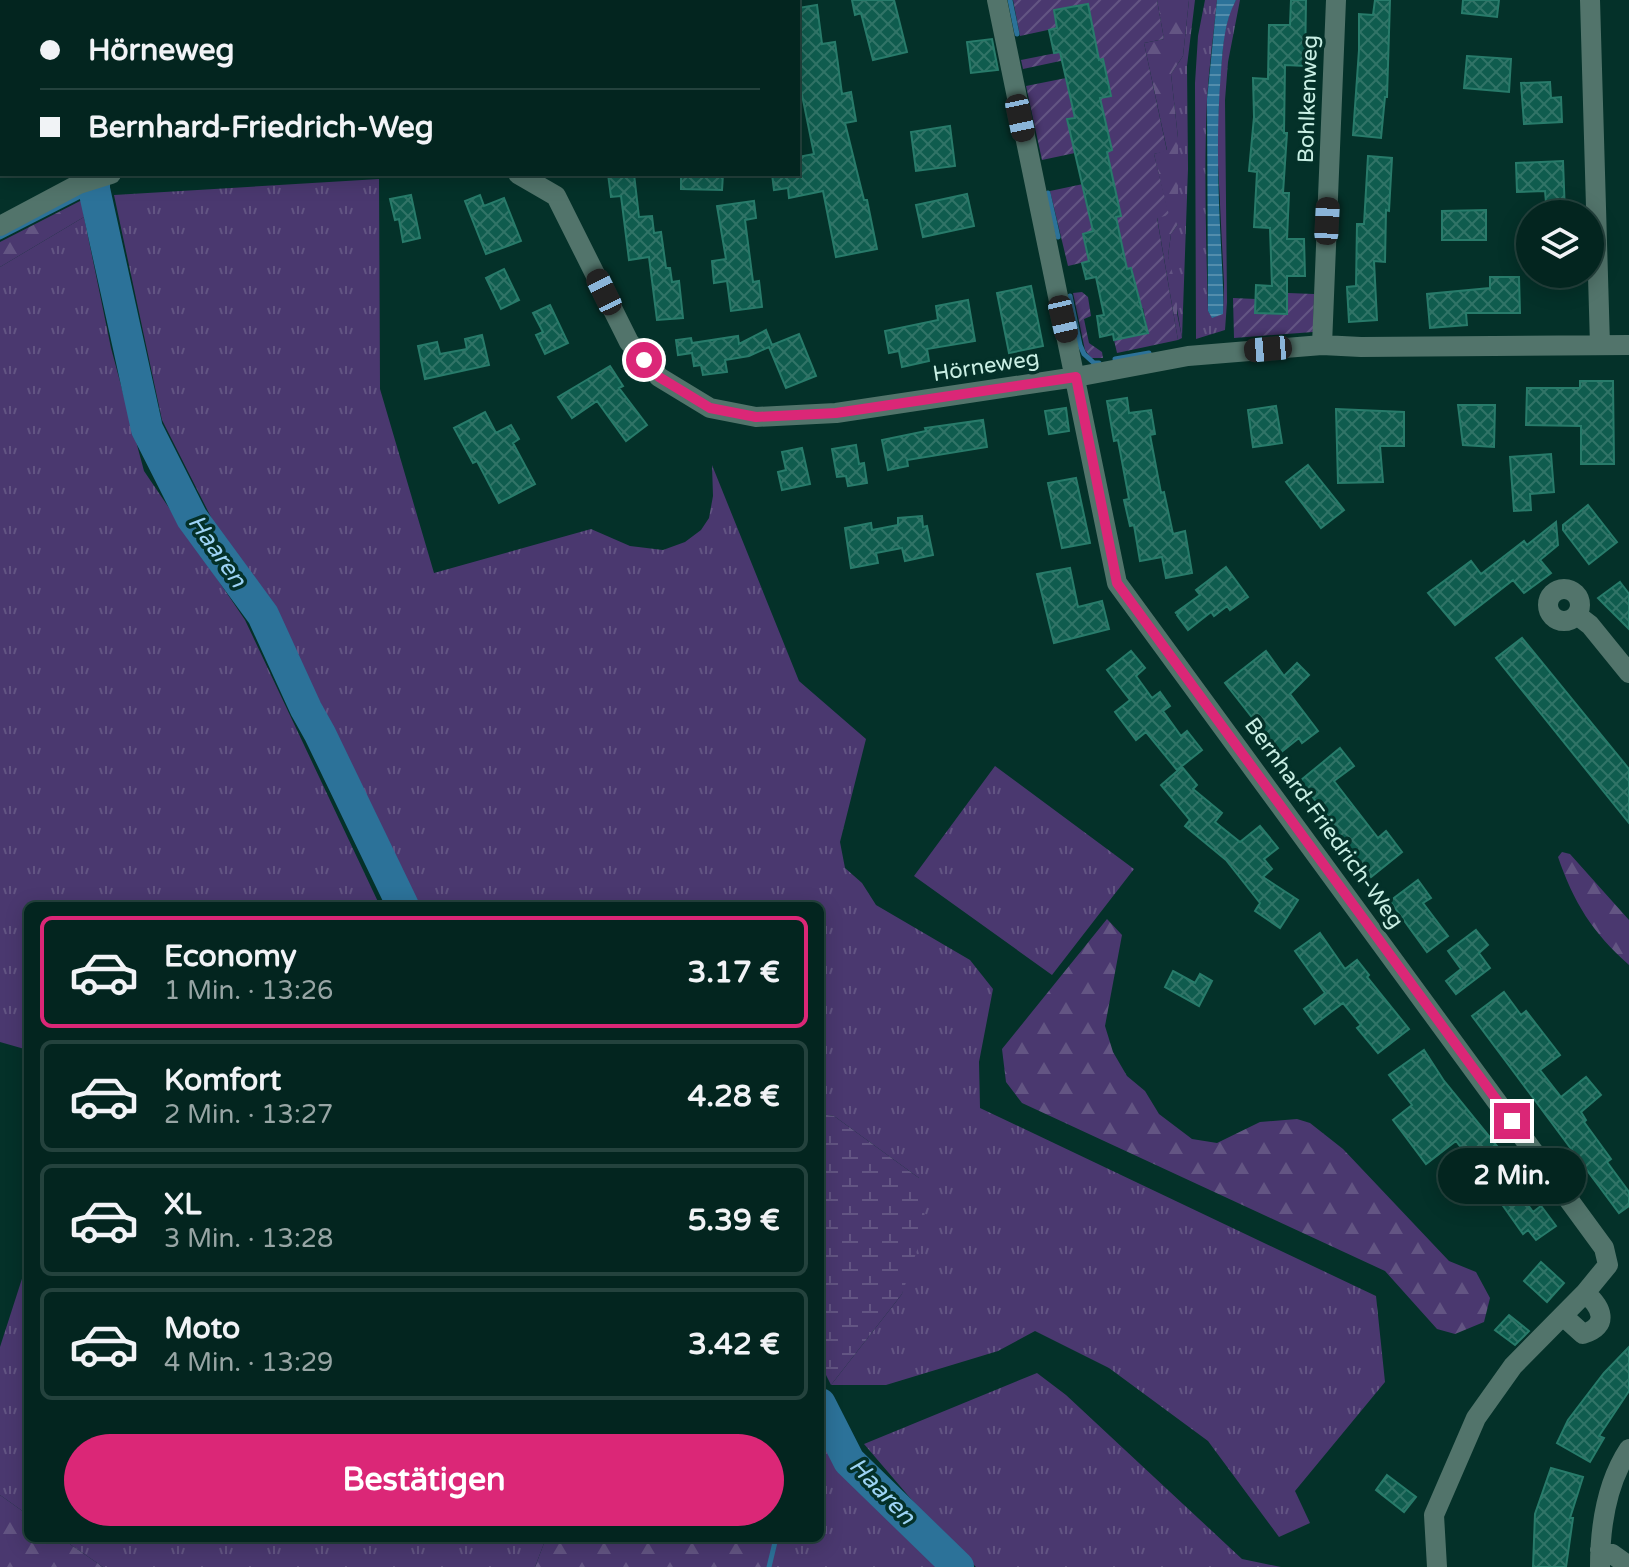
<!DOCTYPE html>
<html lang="de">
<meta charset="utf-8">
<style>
:root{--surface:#03251f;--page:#11312c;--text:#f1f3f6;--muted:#97a5a4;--line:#24423d;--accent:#db2777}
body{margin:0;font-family:"Varela Round",sans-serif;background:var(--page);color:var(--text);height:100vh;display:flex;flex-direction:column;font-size:30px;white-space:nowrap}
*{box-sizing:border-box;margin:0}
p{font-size:26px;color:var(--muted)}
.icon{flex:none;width:44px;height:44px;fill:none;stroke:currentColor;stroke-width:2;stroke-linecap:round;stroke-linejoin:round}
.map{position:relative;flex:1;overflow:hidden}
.drawer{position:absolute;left:24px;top:902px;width:800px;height:640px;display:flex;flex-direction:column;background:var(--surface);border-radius:12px;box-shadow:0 4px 20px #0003,0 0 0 2px var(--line)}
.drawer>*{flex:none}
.guide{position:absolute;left:0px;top:0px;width:800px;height:176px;box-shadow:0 4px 20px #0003,0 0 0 2px var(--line);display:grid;align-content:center;height:176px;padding:0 40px;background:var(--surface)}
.fabs{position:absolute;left:1516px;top:200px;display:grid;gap:16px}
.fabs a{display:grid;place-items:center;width:88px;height:88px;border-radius:50%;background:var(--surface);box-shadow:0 4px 20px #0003,0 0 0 2px var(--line);font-size:40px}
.end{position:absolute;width:36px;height:36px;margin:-18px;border:10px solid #db2777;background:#fff;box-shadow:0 0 0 4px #fff}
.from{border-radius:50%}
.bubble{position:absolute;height:56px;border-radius:28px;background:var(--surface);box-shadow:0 4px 20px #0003,0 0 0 2px var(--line);font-size:26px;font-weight:800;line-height:56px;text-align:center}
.car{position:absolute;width:24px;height:48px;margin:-24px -12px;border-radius:10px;box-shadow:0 0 6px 2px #0007;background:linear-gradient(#222 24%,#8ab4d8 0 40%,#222 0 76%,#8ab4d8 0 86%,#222 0)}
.guide b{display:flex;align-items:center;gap:28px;height:76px;font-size:30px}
.guide b+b{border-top:2px solid var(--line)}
.guide i{width:20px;height:20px;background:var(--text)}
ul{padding:14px 0 0;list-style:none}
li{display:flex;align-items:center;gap:24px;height:112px;margin:0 16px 12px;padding:0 24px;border:4px solid var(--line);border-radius:12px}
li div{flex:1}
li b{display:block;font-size:30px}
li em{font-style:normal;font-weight:800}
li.active{border-color:var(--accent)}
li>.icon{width:72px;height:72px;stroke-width:1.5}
.cta{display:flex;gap:16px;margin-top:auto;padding:16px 40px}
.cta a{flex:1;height:92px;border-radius:48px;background:var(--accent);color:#fff;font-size:32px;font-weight:800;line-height:92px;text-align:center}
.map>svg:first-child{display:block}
.grass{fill:url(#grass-tufts)}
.forest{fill:url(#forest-firs)}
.wetland{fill:url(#wetland-marsh)}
.garden{fill:url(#garden-furrows)}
.water{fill:url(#water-rules)}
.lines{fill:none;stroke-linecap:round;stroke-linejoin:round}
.stream{stroke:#2c7299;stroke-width:5}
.river{stroke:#2c7299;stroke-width:32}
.building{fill:url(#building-cross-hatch);stroke:#287b6a;stroke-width:2}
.minor{stroke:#52746b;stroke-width:20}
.route{stroke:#db2777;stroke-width:10}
.labels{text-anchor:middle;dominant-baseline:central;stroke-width:7;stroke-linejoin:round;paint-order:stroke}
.street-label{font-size:22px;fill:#c9efe4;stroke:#043129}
.water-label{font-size:24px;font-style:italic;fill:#9dd3f5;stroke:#043129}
</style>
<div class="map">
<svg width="1629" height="1567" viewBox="0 0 1629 1567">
<defs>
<pattern id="grass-tufts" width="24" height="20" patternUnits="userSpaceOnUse" patternTransform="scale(2)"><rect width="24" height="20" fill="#4a386f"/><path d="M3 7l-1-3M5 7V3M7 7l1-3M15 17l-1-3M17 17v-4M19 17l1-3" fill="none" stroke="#635583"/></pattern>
<pattern id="forest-firs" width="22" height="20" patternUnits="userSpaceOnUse" patternTransform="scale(2)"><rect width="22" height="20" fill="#4a386f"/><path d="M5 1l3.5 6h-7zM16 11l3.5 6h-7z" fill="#635583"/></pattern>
<pattern id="wetland-marsh" width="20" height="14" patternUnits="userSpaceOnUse" patternTransform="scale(2)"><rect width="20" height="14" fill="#4a386f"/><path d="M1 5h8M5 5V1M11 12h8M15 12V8" fill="none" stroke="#635583"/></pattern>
<pattern id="garden-furrows" width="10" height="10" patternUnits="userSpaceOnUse" patternTransform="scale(2)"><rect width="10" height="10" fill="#4a386f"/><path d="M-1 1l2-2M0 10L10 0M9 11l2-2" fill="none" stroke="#635583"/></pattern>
<pattern id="water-rules" width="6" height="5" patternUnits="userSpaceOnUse" patternTransform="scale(2)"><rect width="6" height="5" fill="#2c7299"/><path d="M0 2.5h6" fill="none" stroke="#538dac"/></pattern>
<pattern id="building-cross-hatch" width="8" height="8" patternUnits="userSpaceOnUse" patternTransform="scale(2)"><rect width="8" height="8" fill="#0f5c4e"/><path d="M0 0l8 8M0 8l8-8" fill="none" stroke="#317467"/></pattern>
</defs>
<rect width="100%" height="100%" fill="#043129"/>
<path class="grass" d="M1189,0H1195L1187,66L1188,169L1182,338L1168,256L1171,234L1178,224V138L1171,74L1183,56Z
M1205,0H1217C1214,33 1209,66 1207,99C1204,168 1206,242 1208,311L1212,317L1223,314L1224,284L1217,144L1219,91L1224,35L1230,11L1236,0H1240L1228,62L1225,100L1227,302L1225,330L1196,339L1195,83L1198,36Z
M379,179L380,389L434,573L591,529L630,546L663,550L685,542L701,530L709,518L713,496L712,465L799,681L866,739L840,842L845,868L862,883L876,905L970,960L993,989L979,1062L980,1108L1376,1296L1385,1382L1295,1491L1310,1523L1279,1537L1208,1441L1109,1368L1035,1331L998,1351L886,1385H831L902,1294L919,1178L834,1116L820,1114V906H412L278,615L215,525L162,420L114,195Z
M84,217L111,348L144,471L245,620L380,906H28V1050L0,1042V267Z
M995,766L1134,869L1052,975L914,876Z
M28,1260V1515L0,1495V1347Z
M1037,1373L1066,1395L1242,1559L1281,1567H976L935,1527L864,1444Z
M820,1435L844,1473L941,1567H769L776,1538H820Z
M61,1538H546L535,1567H103Z"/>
<path class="forest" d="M1157,0H1189L1183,56L1171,74L1178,138V224L1171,234L1168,256L1177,290V313L1182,338L1178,340L1157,217L1168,214L1154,154L1167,150L1144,43L1164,39Z
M82,200L84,217L0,267V242Z
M1562,852L1570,854L1629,920V965C1592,932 1574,903 1558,857Z
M1107,919L1122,935L1105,1026L1113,1052L1127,1076L1145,1091L1159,1114L1192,1139L1217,1143L1260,1122L1297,1119L1310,1123L1343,1149L1449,1261L1476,1272L1490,1298L1484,1322L1455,1334L1437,1329L1385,1271L1022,1103L1006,1082L1002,1049Z
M0,1495L28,1515V1538H61L103,1567H0Z
M546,1538H776L769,1567H535Z"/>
<path class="wetland" d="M820,1114L834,1116L919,1178L926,1224L902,1294L831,1385L820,1363Z"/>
<path class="garden" d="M1013,0H1157L1164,39L1144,43L1167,151L1154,154L1169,215L1157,218L1178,340L1117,353L1114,340L1148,333L1143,308L1104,315L1137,296L1131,269L1099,276L1118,226L1083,234L1089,261L1068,266L1050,191L1083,184L1087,156L1112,150L1103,112L1067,119L1075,153L1042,160L1026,86L1066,78L1072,105L1111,95L1103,59L1068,66L1065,60L1023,69L1021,60L1096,45L1088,4L1054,10L1057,28L1020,36Z
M1082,292L1088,297L1091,316L1084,319L1089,343L1102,352L1103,358H1091L1085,350L1073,293Z
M1288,293L1314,294L1313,332L1234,338L1233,298L1256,299L1287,313Z"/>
<path class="water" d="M1217,0H1236C1224,22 1223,47 1221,72C1216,130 1218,188 1221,246C1222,269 1224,291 1223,314L1212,318L1208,311L1207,99Z"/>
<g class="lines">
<path class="stream" d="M1010,0L1017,34
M1048,193L1058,237
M0,237L92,190
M1070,296L1080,345L1084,354L1094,363H1099
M1115,359L1149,353
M820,1417L826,1415
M769,1567L776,1538"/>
<path class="river" d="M15,0L16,2
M94,174V189L147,429L192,518L263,615L306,709L320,734L403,906
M820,1404L849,1461L958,1567"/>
</g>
<path class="building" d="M852,0H894L907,52L873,60L861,13L855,15Z
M1291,0H1306L1305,66L1285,65L1284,133H1287L1283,193H1289L1287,239H1304L1305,276H1287V314L1255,313L1256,285L1272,286L1270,228L1254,227L1257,172L1249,171L1254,117L1253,78L1268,79L1269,25H1290Z
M1375,0H1390L1387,97H1385L1381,138L1353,135L1359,50V14L1373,15Z
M1463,0H1499L1497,17L1462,13Z
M1088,4L1099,60L1103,59L1111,96L1100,98L1112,150L1107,152L1121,216L1116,217L1127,269L1131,268L1148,333L1114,340L1113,334L1100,337L1097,316L1104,315L1096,277L1086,279L1082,263L1089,261L1083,234L1093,231L1067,119L1075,118L1060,52L1054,53L1049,30L1057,28L1054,10Z
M817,5L822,44L835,42L842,94L851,92L856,121L845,123L864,200H867L877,249L836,257L823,191L789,198L788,188L774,190L772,174H798V157L814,154L800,85L798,86V8Z
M992,39L998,70L971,73L967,42Z
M1467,56L1511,59L1509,92L1464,88Z
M1550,82L1551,98L1561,97L1562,122L1524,124L1521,83Z
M950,126L955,166L916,171L911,132Z
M1368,156L1392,158L1389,211L1386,210L1385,262L1374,261L1377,320L1349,322L1347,287L1356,286L1357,224H1364Z
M1563,161L1565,214H1547L1545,191L1517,192L1516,163Z
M608,174H634L639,217L652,216L654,233L661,232L666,268H670L672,282L679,281L683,318L657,320L649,257L629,260L621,196L611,197Z
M681,174H723L722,190L681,189Z
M967,194L974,226L923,237L916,205Z
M411,195L420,238L403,242L399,219L395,220L390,199Z
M480,195L484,206L504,198L521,241L486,254L465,201Z
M754,201L756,218L745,220L753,282L759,281L762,307L731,311L727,281L714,283L712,261L726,259L717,206Z
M1486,210V240H1442V211Z
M504,269L519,300L501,309L486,278Z
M1490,277H1519L1520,313H1466L1467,325L1430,328L1427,294L1490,288Z
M1031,286L1043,346L1009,353L997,293Z
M968,300L975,341L927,349L929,361L902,367L899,351L889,353L885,331L938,320L936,306Z
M550,305L568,343L545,354L536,335L543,332L533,313Z
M766,330L772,345L799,334L816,376L786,388L769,347L749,356L725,360L727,372L703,375L701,365L694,366L692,353L678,355L676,340L691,338L692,343L738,336L739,344Z
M482,335L489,365L425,379L418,346L437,342L440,354L467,349L465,339Z
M610,366L623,386L619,388L647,425L626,441L597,401L572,418L558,397Z
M1580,381H1613L1614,464H1581V426L1526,425L1527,388H1580Z
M1127,398L1129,413L1151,410L1155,434L1150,435L1161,493L1164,492L1173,534L1185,531L1192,573L1166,578L1162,557L1140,561L1134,525L1130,526L1124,500L1129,499L1118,440L1114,441L1107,401Z
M1458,405H1495L1494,447L1463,445Z
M1276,406L1282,443L1253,447L1248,410Z
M1066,408L1069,431L1049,434L1045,411Z
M1336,409L1404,412V446H1380L1383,482L1338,483Z
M485,412L496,433L511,425L519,439L513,443L535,484L499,503L477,461L473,463L454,428Z
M983,420L987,447L907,460L908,466L888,470L882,440L926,431L925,428Z
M856,445L859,464L864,463L867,483L848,486L846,476L837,477L832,449Z
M802,448L810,484L782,490L778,472L786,470L782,452Z
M1551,454L1554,492L1530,494L1531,510L1514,511L1510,457Z
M1308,465L1344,510L1321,528L1286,482Z
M1076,478L1090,543L1062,548L1048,483Z
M1588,505L1617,542L1589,564L1563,530V525Z
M922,516L923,527L927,526L933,555L905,561L902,548L876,553L878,563L851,568L845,528L871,523L872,530L898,525V518Z
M1556,522L1558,545L1540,560L1551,573L1524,593L1513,580L1455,625L1428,593L1471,561L1481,574L1524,541L1527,545Z
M1226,567L1248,597L1230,610L1227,606L1214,616L1211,612L1188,630L1177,615L1181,611L1175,613L1200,595L1196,590Z
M1070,568L1078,607L1102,601L1109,629L1054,643L1037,574Z
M1620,582L1629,594V629L1598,598Z
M1522,638L1629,769V823L1496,658Z
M1131,651L1145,668L1136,676L1152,698L1160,692L1170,706L1163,711L1181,736L1187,731L1202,750L1177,770L1146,732L1136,740L1115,712L1130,700L1107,670Z
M1266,651L1284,676L1297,663L1309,675L1290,694L1318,731L1302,743L1299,738L1280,753L1225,683Z
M1340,748L1354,766L1334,781L1378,838L1386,831L1402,852L1371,877L1326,820L1329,818L1300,781Z
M1182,767L1197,785L1193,789L1222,813L1215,822L1240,842L1260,826L1278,848L1264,859L1272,869L1263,877L1298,900L1280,928L1255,911L1260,903L1226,860L1185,826L1190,820L1161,785Z
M1418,880L1431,898L1423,903L1448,936L1427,952L1390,901Z
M1476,930L1488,945L1479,953L1490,968L1456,994L1446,981L1461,969L1448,951Z
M1320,933L1345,969L1357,960L1369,975L1367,977L1409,1029L1378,1053L1357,1028L1361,1025L1343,1003L1315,1024L1304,1009L1325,993L1295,951Z
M1173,971L1195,983L1200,974L1212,981L1199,1006L1165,987Z
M1504,992L1521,1015L1526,1011L1560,1055L1540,1070L1561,1097L1586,1077L1601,1095L1581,1112L1586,1120L1584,1122L1611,1159L1607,1162L1629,1192V1206L1619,1213L1472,1016Z
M1424,1050L1444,1081L1501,1151L1494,1157L1533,1212L1541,1206L1556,1226L1536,1240L1528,1230L1523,1234L1496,1196L1492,1198L1476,1175L1479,1171L1456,1141L1426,1164L1393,1120L1412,1105L1389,1075Z
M1541,1262L1564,1283L1547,1302L1524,1281Z
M1509,1315L1529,1331L1515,1345L1495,1330Z
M1629,1347V1391L1599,1436L1604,1438L1590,1462L1557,1443L1568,1420L1604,1373Z
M1551,1468L1583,1477L1570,1518H1573L1566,1567H1533L1535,1514Z
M1387,1475L1416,1497L1404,1512L1376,1490Z"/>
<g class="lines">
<path class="minor" d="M997,0L1117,583L1604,1248L1608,1265L1585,1293L1513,1366L1476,1418L1434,1515L1437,1567
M1590,0L1600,345
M518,174L556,196L629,342L659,377L710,408L756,417L836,413L1076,377L1188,356L1322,345L1361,347L1629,345
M0,226L79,184L111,174
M1322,345L1336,0
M1548 605a16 16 0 1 1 32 0a16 16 0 1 1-32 0Z
M1577,615L1590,625L1629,673
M1563,1316L1583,1334C1610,1326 1602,1307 1585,1293
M1600,1550L1612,1554L1629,1566
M1600,1567C1600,1526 1606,1484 1629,1449"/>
</g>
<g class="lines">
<path class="route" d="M644,360L659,377L710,408L756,417L836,413L1076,377L1117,583L1512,1121"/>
</g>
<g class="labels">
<g class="street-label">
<text transform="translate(1308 99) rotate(-88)">Bohlkenweg</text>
<text transform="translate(986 366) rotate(-9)">Hörneweg</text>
<text transform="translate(1324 823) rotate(54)">Bernhard-Friedrich-Weg</text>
</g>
<g class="water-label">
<text transform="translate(217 551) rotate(55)">Haaren</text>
<text transform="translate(882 1491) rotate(46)">Haaren</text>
</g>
</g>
</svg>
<div class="fabs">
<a><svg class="icon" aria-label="layers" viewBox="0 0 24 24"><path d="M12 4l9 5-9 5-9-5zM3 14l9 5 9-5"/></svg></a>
</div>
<i class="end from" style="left:644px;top:360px"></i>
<i class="end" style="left:1512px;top:1121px"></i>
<div class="bubble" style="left:1438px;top:1148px;width:148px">2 Min.</div>
<i class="car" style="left:1020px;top:118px;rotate:168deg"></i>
<i class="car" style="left:1327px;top:221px;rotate:3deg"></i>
<i class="car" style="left:604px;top:292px;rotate:334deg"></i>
<i class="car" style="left:1063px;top:319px;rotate:167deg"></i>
<i class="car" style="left:1268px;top:349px;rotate:265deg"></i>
<div class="guide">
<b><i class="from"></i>Hörneweg</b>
<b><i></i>Bernhard-Friedrich-Weg</b>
</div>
<section class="drawer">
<ul>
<li class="active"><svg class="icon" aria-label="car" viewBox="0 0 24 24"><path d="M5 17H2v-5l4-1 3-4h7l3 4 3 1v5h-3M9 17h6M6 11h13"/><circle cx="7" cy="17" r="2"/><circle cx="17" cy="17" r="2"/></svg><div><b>Economy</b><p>1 Min. · 13:26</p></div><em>3.17 €</em></li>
<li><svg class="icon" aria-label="car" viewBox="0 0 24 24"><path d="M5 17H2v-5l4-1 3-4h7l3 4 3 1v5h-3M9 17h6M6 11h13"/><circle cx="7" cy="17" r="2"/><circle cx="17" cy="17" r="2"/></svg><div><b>Komfort</b><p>2 Min. · 13:27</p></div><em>4.28 €</em></li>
<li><svg class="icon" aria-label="car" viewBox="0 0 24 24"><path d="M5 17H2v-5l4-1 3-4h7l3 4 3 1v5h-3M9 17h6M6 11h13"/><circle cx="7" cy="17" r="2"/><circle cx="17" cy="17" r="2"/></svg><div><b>XL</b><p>3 Min. · 13:28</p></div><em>5.39 €</em></li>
<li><svg class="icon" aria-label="car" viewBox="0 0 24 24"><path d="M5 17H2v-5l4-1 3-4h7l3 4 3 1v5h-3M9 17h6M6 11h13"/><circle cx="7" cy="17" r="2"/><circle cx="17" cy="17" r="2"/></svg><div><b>Moto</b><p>4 Min. · 13:29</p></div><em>3.42 €</em></li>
</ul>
<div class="cta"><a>Bestätigen</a></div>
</section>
</div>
